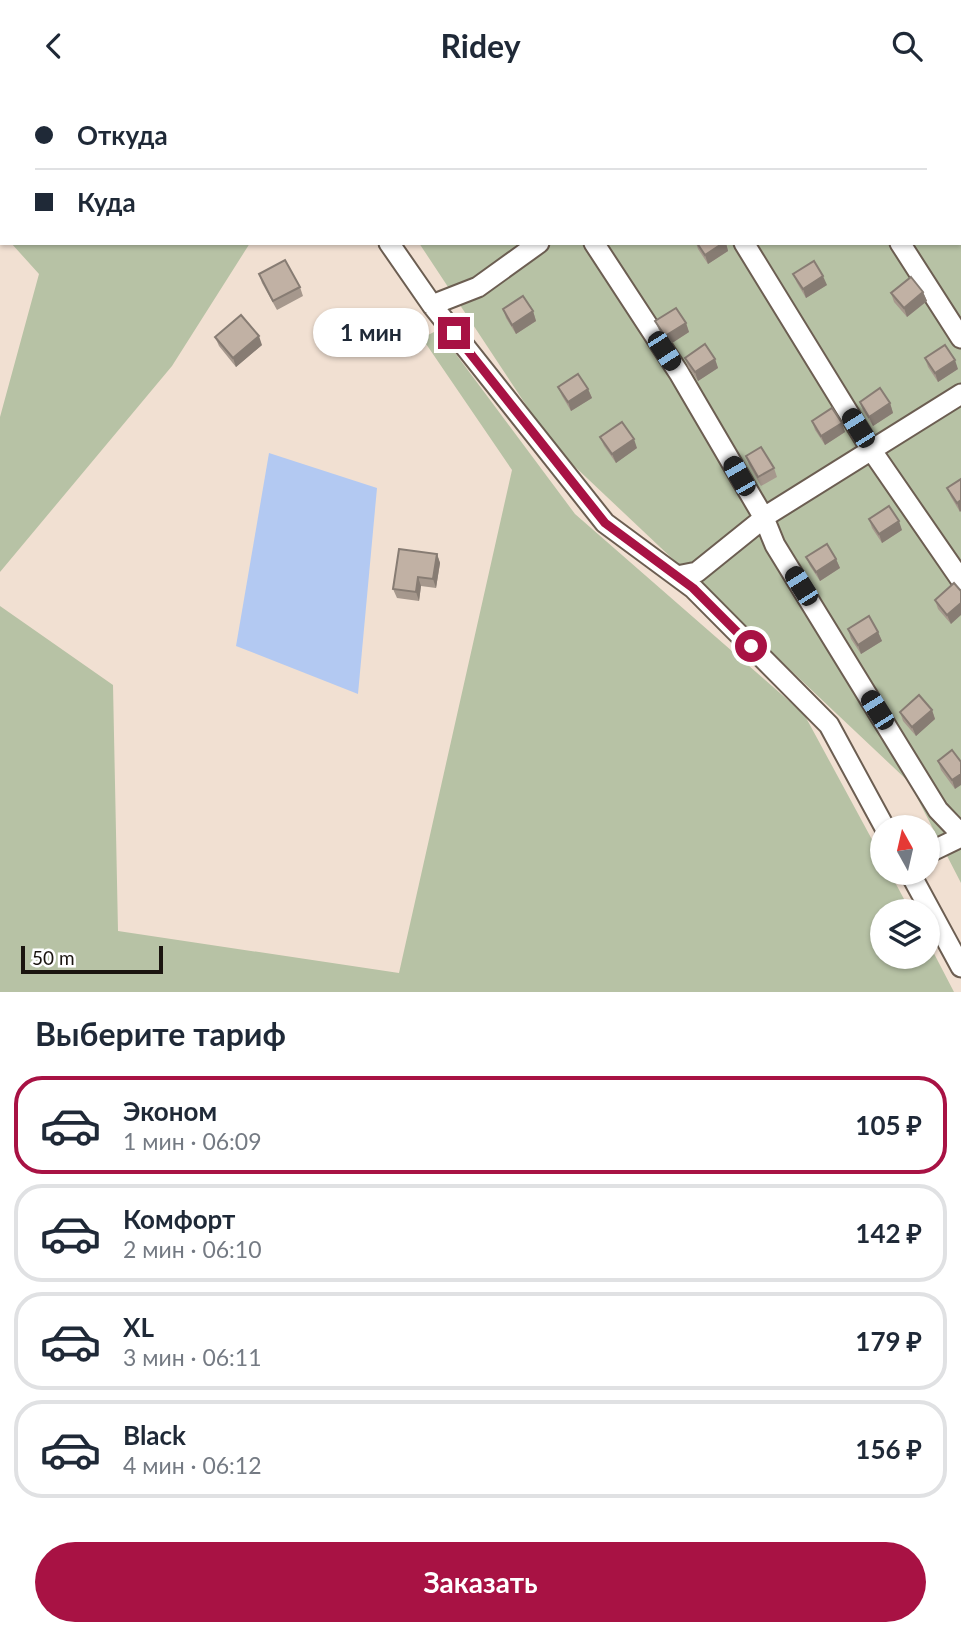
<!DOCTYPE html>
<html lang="ru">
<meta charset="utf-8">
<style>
:root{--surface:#fff;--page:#f6f6f7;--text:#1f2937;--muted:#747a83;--line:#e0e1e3;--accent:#a81244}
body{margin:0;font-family:Lato,sans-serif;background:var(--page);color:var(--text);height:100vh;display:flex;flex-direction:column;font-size:26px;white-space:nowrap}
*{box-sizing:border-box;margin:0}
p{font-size:23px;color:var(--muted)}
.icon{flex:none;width:38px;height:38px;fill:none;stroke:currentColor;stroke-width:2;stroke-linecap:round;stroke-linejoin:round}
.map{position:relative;height:901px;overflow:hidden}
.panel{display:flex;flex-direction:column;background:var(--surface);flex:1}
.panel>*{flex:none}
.top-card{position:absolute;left:0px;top:0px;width:962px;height:154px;box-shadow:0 2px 5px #0004;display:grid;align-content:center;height:154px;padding:0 35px;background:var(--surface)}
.needle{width:46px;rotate:352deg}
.tools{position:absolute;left:870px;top:724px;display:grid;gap:14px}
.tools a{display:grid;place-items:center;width:70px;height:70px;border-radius:50%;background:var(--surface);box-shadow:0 2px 5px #0004;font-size:35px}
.scale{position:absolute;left:21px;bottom:18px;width:142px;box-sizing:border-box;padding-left:7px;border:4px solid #1b1510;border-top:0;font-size:19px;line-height:24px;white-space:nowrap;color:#1b1510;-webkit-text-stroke:5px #fff;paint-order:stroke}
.end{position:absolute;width:32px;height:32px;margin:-16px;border:9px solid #a81244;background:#fff;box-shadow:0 0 0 4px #fff}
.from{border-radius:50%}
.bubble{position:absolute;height:49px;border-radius:24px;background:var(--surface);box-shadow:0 2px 5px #0004;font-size:23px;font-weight:700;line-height:49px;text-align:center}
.car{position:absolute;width:21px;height:42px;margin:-21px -10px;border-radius:9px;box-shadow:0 0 5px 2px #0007;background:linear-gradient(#222 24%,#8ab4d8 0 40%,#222 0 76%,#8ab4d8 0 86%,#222 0)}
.top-card b{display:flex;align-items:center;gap:24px;height:66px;font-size:26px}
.top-card b+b{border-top:2px solid var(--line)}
.top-card i{width:18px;height:18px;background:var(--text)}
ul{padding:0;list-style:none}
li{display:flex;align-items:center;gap:21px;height:98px;margin:0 14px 10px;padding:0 21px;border:4px solid var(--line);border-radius:28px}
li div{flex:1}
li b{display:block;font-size:26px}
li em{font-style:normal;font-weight:700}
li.selected{border-color:var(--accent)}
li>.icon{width:63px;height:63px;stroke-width:1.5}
h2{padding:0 35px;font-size:32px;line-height:84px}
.primary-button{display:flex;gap:14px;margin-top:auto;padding:14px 35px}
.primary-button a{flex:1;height:80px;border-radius:42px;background:var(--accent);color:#fff;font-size:28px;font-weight:700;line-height:80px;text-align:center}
header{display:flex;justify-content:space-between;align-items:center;height:91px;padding:0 35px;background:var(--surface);font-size:32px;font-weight:700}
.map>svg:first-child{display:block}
.green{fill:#b7c2a5}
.water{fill:#b3c9f2}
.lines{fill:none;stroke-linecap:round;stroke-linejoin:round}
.minor-casing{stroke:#6c5e52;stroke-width:23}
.minor{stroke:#fff;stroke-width:19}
.wall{fill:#a6988d}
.shaded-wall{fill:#877c73}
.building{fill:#c1b1a4;stroke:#877c73;stroke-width:2}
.route{stroke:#a81244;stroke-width:9}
</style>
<header><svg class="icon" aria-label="back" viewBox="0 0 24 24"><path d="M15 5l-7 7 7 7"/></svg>Ridey<svg class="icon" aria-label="search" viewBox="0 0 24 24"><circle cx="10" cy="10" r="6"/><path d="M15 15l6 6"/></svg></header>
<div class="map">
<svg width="961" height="901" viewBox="0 0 961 901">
<rect width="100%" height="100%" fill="#f1e0d2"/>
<path class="green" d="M58,0H274L275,2H56Z
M318,0H961V792L909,691L553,355L419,152H961V2Z
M11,152H250L172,275L0,481V326L39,183Z
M438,239L575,423L804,623L882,767V782H890L911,821H882V866H928V851L954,901H0V515L113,594L118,840L399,882L512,379L422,247Z"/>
<path class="water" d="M269,362L377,397L358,603L236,555Z"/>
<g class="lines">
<g class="minor-casing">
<path id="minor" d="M290,0L291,2
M503,0L505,2
M650,0L651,2
M804,0L805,2
M959,0L960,2
M779,2L782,0
M389,152L432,214L605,432L693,497L829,634L885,737
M594,152L679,282L764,427L775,454L938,719L961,743
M744,152L872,360L961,489
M900,152L961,247
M432,214L478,196L539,152
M677,485L697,481L769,423L961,303
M928,762L961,746
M910,782L961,876"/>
</g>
<use href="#minor" class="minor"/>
</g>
<path class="wall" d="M696,152H726L728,160L708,173L698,158Z
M259,183L300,196L303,205L277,219L262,192Z
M793,183L827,194L806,207L797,192Z
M923,201L927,210L907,226L894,211L891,202Z
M503,218L533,220L536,230L516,243L506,227Z
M655,230L686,232L689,241L669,254L659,239Z
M215,246L262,254L236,276L219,255Z
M685,267L715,268L718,277L698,290L688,276Z
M925,267L958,278L938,291L928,276Z
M558,296L588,298L592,307L571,320L562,305Z
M860,311L890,312L893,322L873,335L863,320Z
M812,330L842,332L845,341L825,354L815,339Z
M600,346L637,357L616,372L604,355Z
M746,365L774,377L777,386L761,395L749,374Z
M961,388L960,421L951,406L947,397Z
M869,428L902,439L882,452L872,437Z
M437,463L440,472L436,497L421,495L419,510L397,507L393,498Z
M806,466L836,468L840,477L820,490L810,475Z
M954,492L951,533L938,518L935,509Z
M848,538L878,541L882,550L861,563L851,548Z
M932,619L935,628L916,645L903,630L900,621Z
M952,659L955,698L941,679L938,670Z"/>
<path class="shaded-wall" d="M410,0H427L424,2H409Z
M515,0H530L527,2H516Z
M820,0H837L835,2H820Z
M723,152H726L728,160L708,173L705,164Z
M823,185L827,194L806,207L803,198Z
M923,201L927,210L907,226L904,217Z
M533,220L536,230L516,243L512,234Z
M686,232L689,241L669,254L665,245Z
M259,245L262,254L236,276L233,267Z
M715,268L718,277L698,290L695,281Z
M955,269L958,278L938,291L935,282Z
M588,298L592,307L571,320L568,311Z
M890,312L893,322L873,335L869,326Z
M842,332L845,341L825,354L821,345Z
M634,348L637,357L616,372L612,363Z
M961,409V420L960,421L957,412Z
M899,430L902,439L882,452L879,443Z
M437,463L440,472L436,497L433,488Z
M836,468L840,477L820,490L816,481Z
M418,486L421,495L419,510L416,501Z
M961,512V524L951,533L947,524Z
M878,541L882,550L861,563L858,554Z
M932,619L935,628L916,645L912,636Z
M961,683V694L955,698L952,689Z"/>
<path class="building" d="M697,152H723L705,164Z
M285,169L300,196L273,210L259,183Z
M814,170L823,185L803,198L793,183Z
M911,186L923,201L904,217L891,202Z
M523,205L533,220L512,234L503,218Z
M676,217L686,232L665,245L655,230Z
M241,224L259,245L233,267L215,246Z
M705,253L715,268L695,281L685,267Z
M945,254L955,269L935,282L925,267Z
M578,283L588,298L568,311L558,296Z
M880,297L890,312L869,326L860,311Z
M832,317L842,332L821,345L812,330Z
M622,331L634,348L612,363L600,346Z
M761,356L774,377L758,386L746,365Z
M961,388V409L957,412L947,397Z
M889,415L899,430L879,443L869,428Z
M827,453L836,468L816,481L806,466Z
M399,458L437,463L433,488L418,486L416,501L393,498Z
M954,492L961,500V512L947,524L935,509Z
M869,525L878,541L858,554L848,538Z
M919,604L932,619L912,636L900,621Z
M952,659L961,671V683L952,689L938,670Z"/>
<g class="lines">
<path class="route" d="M454,242L605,432L693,497L751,555"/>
</g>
</svg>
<div class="tools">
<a><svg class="needle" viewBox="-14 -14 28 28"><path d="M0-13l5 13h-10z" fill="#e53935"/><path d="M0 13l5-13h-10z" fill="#747a83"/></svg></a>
<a><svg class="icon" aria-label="layers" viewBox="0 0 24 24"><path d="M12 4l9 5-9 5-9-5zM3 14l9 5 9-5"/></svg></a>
</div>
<div class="scale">50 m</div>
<i class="end from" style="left:751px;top:555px"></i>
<i class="end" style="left:454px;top:242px"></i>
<div class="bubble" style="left:313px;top:217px;width:116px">1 мин</div>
<i class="car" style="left:664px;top:260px;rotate:147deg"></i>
<i class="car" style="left:858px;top:337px;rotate:328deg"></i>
<i class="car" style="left:739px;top:385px;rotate:330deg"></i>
<i class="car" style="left:801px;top:495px;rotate:328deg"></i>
<i class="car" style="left:877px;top:619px;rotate:328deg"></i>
<div class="top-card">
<b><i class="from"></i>Откуда</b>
<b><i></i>Куда</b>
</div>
</div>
<section class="panel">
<h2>Выберите тариф</h2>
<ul>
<li class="selected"><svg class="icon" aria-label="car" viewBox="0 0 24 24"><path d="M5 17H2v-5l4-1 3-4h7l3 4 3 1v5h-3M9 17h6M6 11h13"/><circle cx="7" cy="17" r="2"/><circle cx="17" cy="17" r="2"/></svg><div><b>Эконом</b><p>1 мин · 06:09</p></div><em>105 ₽</em></li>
<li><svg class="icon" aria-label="car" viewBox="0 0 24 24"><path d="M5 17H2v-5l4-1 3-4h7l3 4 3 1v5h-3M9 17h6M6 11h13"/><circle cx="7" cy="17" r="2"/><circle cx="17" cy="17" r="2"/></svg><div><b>Комфорт</b><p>2 мин · 06:10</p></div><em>142 ₽</em></li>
<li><svg class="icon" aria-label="car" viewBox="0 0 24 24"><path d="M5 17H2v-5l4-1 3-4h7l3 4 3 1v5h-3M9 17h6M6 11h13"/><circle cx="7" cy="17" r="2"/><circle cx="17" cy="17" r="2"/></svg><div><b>XL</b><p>3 мин · 06:11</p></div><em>179 ₽</em></li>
<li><svg class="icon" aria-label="car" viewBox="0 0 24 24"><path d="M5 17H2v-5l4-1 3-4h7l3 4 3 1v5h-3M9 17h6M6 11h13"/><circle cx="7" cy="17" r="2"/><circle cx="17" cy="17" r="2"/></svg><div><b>Black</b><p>4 мин · 06:12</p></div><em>156 ₽</em></li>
</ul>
<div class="primary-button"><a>Заказать</a></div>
</section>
